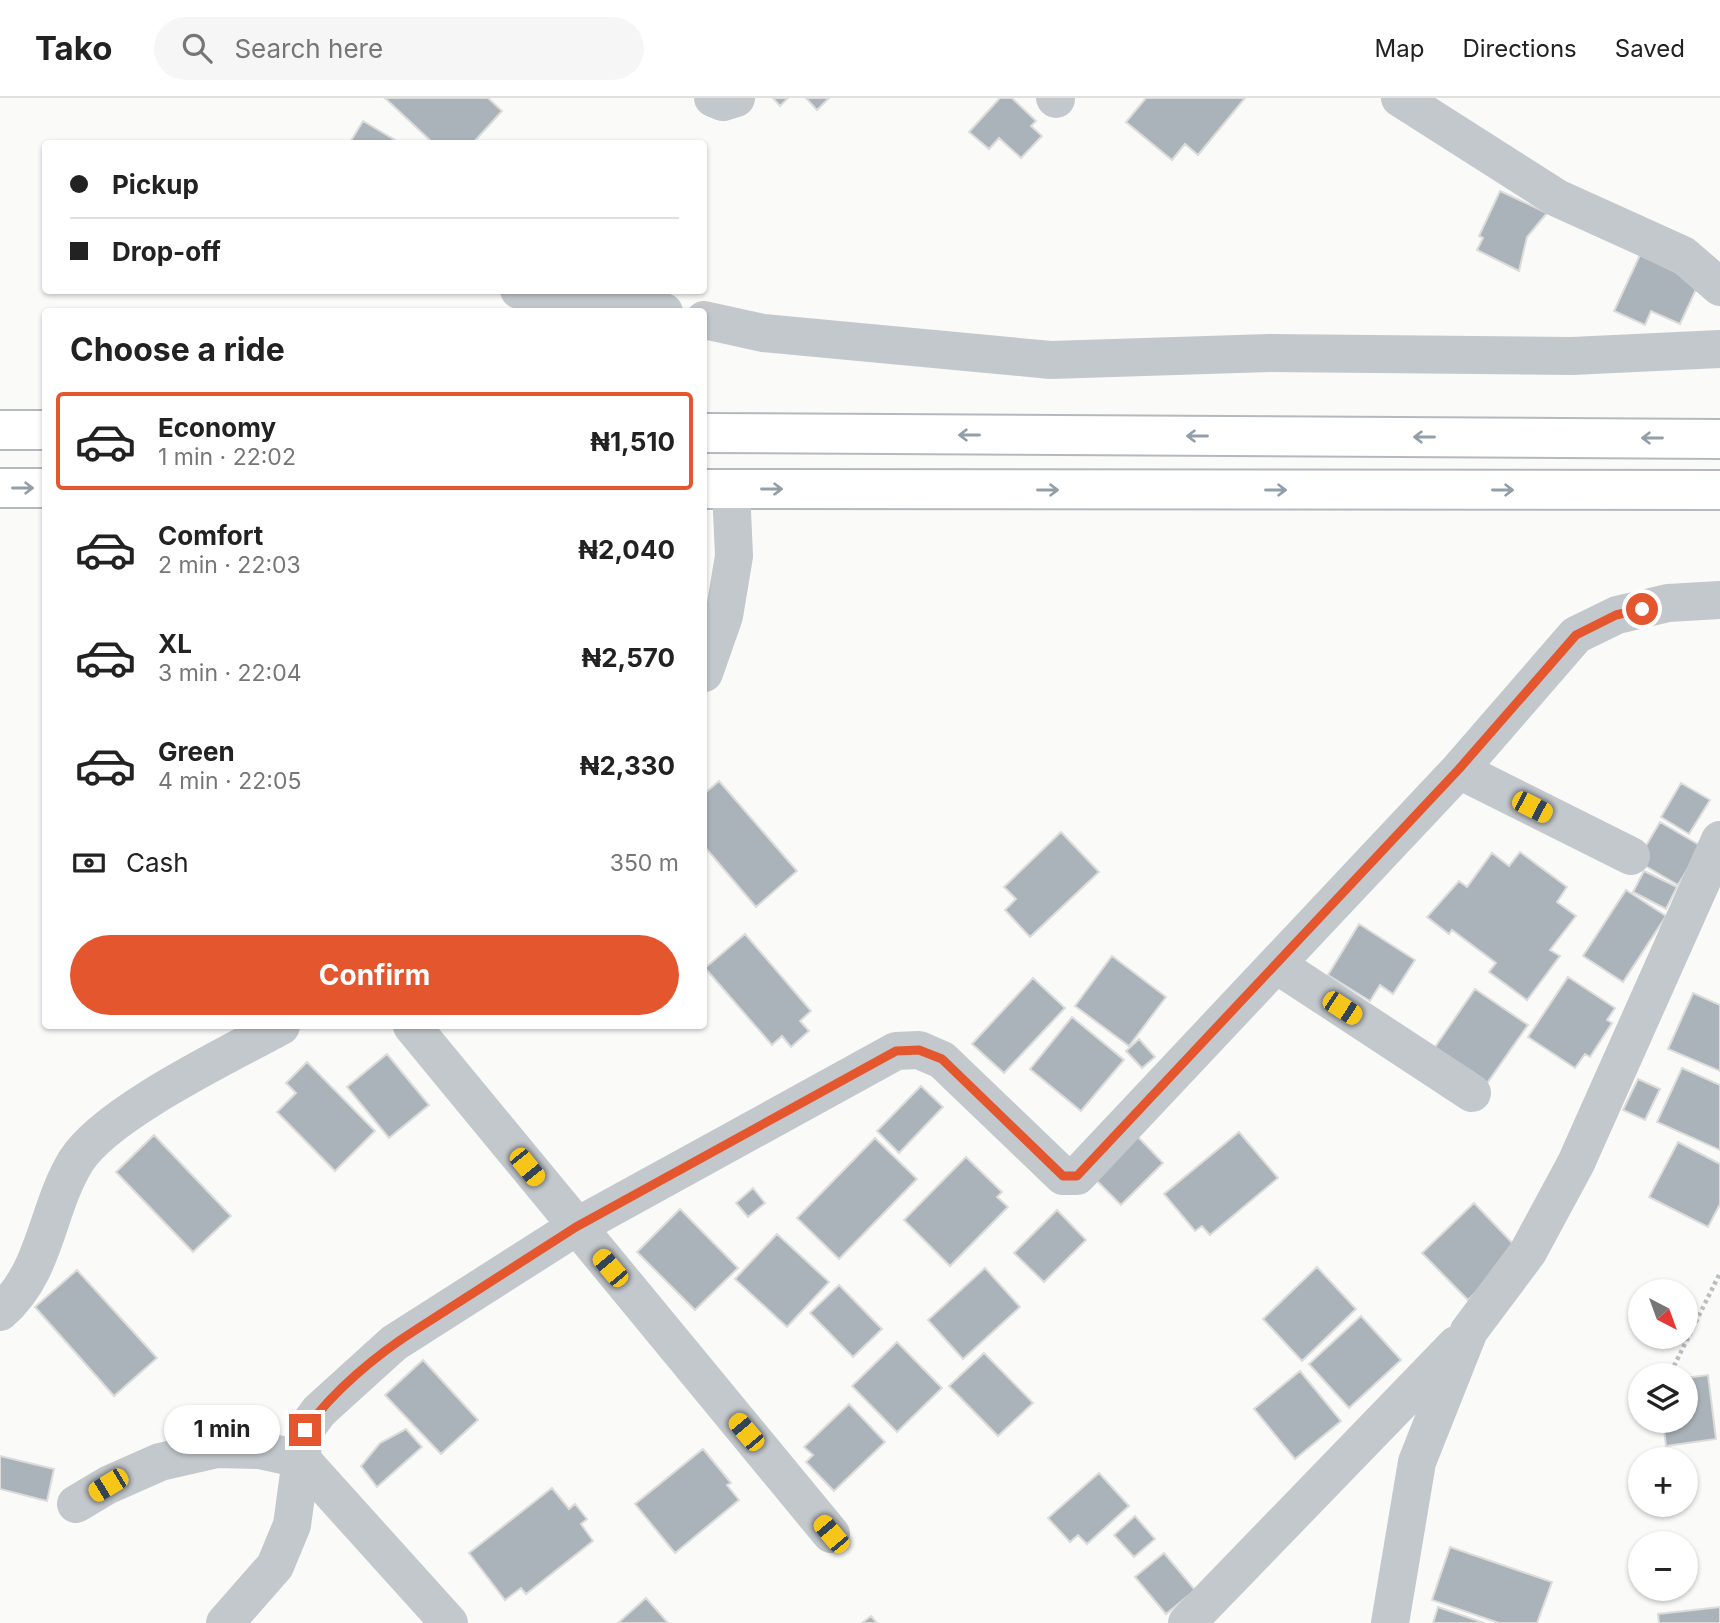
<!DOCTYPE html>
<meta charset="utf-8">
<style>
:root{--surface:#fff;--page:#f6f6f6;--text:#222;--muted:#767676;--line:#e0e0e0;--accent:#e4572e}
body{margin:0;font-family:Inter,sans-serif;background:var(--page);color:var(--text);height:100vh;display:flex;flex-direction:column;font-size:26px;white-space:nowrap}
*{box-sizing:border-box;margin:0}
p{font-size:23px;color:var(--muted)}
.icon{flex:none;width:38px;height:38px;fill:none;stroke:currentColor;stroke-width:2;stroke-linecap:round;stroke-linejoin:round}
.map{position:relative;flex:1;overflow:hidden}
.sheet{position:absolute;left:42px;top:210px;width:665px;height:721px;display:flex;flex-direction:column;background:var(--surface);border-radius:7px;box-shadow:0 2px 5px #0004}
.sheet>*{flex:none}
.banner{position:absolute;left:42px;top:42px;width:665px;height:154px;border-radius:7px;box-shadow:0 2px 5px #0004;display:grid;align-content:center;height:154px;padding:0 28px;background:var(--surface)}
.needle{width:46px;rotate:139deg}
.fabs{position:absolute;left:1628px;top:1181px;display:grid;gap:14px}
.fabs a{display:grid;place-items:center;width:70px;height:70px;border-radius:50%;background:var(--surface);box-shadow:0 2px 5px #0004;font-size:35px}
.end{position:absolute;width:32px;height:32px;margin:-16px;border:9px solid #e4572e;background:#fff;box-shadow:0 0 0 4px #fff}
.from{border-radius:50%}
.bubble{position:absolute;height:49px;border-radius:24px;background:var(--surface);box-shadow:0 2px 5px #0004;font-size:23px;font-weight:700;line-height:49px;text-align:center}
.car{position:absolute;width:21px;height:42px;margin:-21px -10px;border-radius:9px;box-shadow:0 0 5px 2px #0007;background:linear-gradient(#f5c518 24%,#345 0 40%,#f5c518 0 76%,#345 0 86%,#f5c518 0)}
.banner b{display:flex;align-items:center;gap:24px;height:66px;font-size:26px}
.banner b+b{border-top:2px solid var(--line)}
.banner i{width:18px;height:18px;background:var(--text)}
ul{padding:0;list-style:none}
li{display:flex;align-items:center;gap:21px;height:98px;margin:0 14px 10px;padding:0 14px;border:4px solid transparent;border-radius:7px}
li div{flex:1}
li b{display:block;font-size:26px}
li em{font-style:normal;font-weight:700}
li.on{border-color:var(--accent)}
li>.icon{width:63px;height:63px;stroke-width:1.5}
h2{padding:0 28px;font-size:32px;line-height:84px}
.pay{display:flex;align-items:center;gap:18px;height:77px;padding:0 28px;font-size:26px}
.pay p{margin-inline-start:auto}
.button{display:flex;gap:14px;margin-top:auto;padding:14px 28px}
.button a{flex:1;height:80px;border-radius:42px;background:var(--accent);color:#fff;font-size:28px;font-weight:700;line-height:80px;text-align:center}
header{display:flex;align-items:center;gap:42px;box-sizing:border-box;height:98px;padding:0 35px;background:var(--surface);border-bottom:2px solid var(--line)}
header strong{font-size:33px}
nav{display:flex;gap:38px;margin-inline-start:auto;font-size:24px}
.search{width:490px;height:63px;background:var(--page);display:flex;align-items:center;gap:18px;box-sizing:border-box;padding:0 24px;border-radius:38px;color:var(--muted);font-size:26px}
.map>svg:first-child{display:block}
.building{fill:#aab3b9;stroke:#dcdcda;stroke-width:2}
.lines{fill:none;stroke-linecap:round;stroke-linejoin:round}
.highway-casing{stroke:#b4b9bd;stroke-width:42}
.path{stroke:#bbbfc2;stroke-width:4.5;stroke-dasharray:3.5 3.5;stroke-linecap:butt}
.minor{stroke:#c3c8cc;stroke-width:38}
.highway{stroke:#fff;stroke-width:38}
.oneway{stroke:#939fa8}
.route{stroke:#e4572e;stroke-width:9}
</style>
<header>
<strong>Tako</strong>
<div class="search"><svg class="icon" aria-label="search" viewBox="0 0 24 24"><circle cx="10" cy="10" r="6"/><path d="M15 15l6 6"/></svg>Search here</div>
<nav><a>Map</a><a>Directions</a><a>Saved</a></nav>
</header>
<div class="map">
<svg width="1720" height="1525" viewBox="0 0 1720 1525">
<rect width="100%" height="100%" fill="#fafaf8"/>
<path class="building" d="M385,0H488L502,13L472,46H434Z
M773,0H788L780,8Z
M806,0H829L817,12Z
M1000,0H1012L1036,23L1031,28L1042,38L1021,60L999,40L989,51L969,34Z
M1146,0H1245L1198,57L1185,46L1172,62L1126,24Z
M363,23L395,42L393,46H349Z
M1500,93L1547,115L1527,139L1519,173L1477,152L1483,140L1479,138Z
M1640,157L1699,185L1680,226L1651,213L1645,227L1614,213Z
M719,683L797,773L756,809L704,748V696Z
M1681,685L1710,702L1689,736L1661,719Z
M1660,724L1701,748L1678,787L1637,763Z
M1061,734L1099,774L1030,839L1005,812L1016,801L1004,789Z
M1520,754L1567,789L1557,804L1576,818L1550,852L1560,858L1527,902L1489,874L1496,865L1452,832L1449,836L1427,819L1459,783L1467,789L1492,755L1509,768Z
M1644,773L1677,789L1666,811L1633,794Z
M1626,792L1666,818L1623,884L1583,858Z
M1359,826L1415,862L1393,896L1380,887L1370,903L1328,877Z
M745,836L811,913L800,923L809,933L791,949L782,938L772,947L705,870Z
M1112,858L1166,899L1129,948L1075,908Z
M1568,879L1615,910L1607,922L1612,925L1590,959L1585,956L1575,970L1528,939Z
M1033,880L1065,910L1004,975L972,946Z
M1475,891L1528,927L1485,988L1433,952Z
M1693,895L1720,907V973L1668,951Z
M1072,919L1124,962L1081,1013L1030,971Z
M1139,941L1155,959L1142,970L1126,953Z
M387,956L429,1007L389,1040L347,989Z
M307,964L375,1033L335,1073L277,1014L296,995L286,985Z
M1682,970L1720,987V1052L1657,1024Z
M1638,981L1660,991L1645,1022L1623,1012Z
M921,988L943,1009L899,1055L877,1033Z
M1239,1034L1278,1080L1210,1137L1202,1128L1195,1133L1164,1096Z
M154,1037L231,1118L193,1154L116,1074Z
M1136,1037L1163,1065L1121,1107L1094,1080Z
M875,1040L917,1081L839,1161L797,1120Z
M1678,1044L1720,1066V1106L1708,1129L1649,1099Z
M966,1059L1002,1094L997,1099L1008,1109L950,1168L904,1122Z
M753,1090L765,1105L748,1119L736,1105Z
M1474,1105L1519,1152L1468,1202L1422,1155Z
M680,1111L738,1170L695,1212L637,1154Z
M1057,1112L1086,1142L1044,1184L1014,1155Z
M777,1136L829,1184L787,1229L735,1181Z
M1317,1169L1356,1211L1302,1263L1263,1221Z
M985,1170L1020,1209L963,1261L928,1222Z
M77,1172L157,1260L114,1298L35,1209Z
M839,1187L882,1231L853,1259L810,1215Z
M1361,1218L1401,1262L1349,1310L1309,1266Z
M897,1244L942,1290L897,1334L852,1288Z
M984,1255L1033,1305L998,1338L949,1288Z
M423,1262L478,1322L441,1356L385,1297Z
M1300,1273L1341,1323L1295,1361L1254,1311Z
M1708,1277L1716,1341L1666,1348L1663,1323H1685V1280Z
M849,1306L885,1344L834,1393L806,1364L813,1357L804,1349Z
M406,1331L422,1349L377,1389L361,1368L380,1345Z
M703,1351L731,1385L727,1387L739,1402L675,1455L635,1406Z
M0,1358L54,1371L47,1403L0,1391Z
M1099,1375L1129,1408L1087,1446L1078,1437L1070,1444L1048,1420Z
M552,1390L569,1411L575,1406L587,1421L581,1426L593,1443L526,1496L521,1490L505,1502L469,1455Z
M1135,1418L1155,1441L1134,1459L1114,1437Z
M1450,1449L1552,1484L1537,1525H1499L1432,1502Z
M1164,1455L1195,1492L1166,1516L1135,1479Z
M646,1500L668,1525H618Z
M1438,1509L1484,1525H1433Z
M1720,1509V1525H1659L1658,1516Z
M871,1518L877,1525H862Z"/>
<g class="lines">
<g class="highway-casing">
<path id="highway" d="M0,332H46
M704,335L1720,341
M0,390H46
M704,391L1720,392"/>
</g>
<path class="path" d="M1674,1268L1720,1175"/>
<path class="minor" d="M713,0L723,4L736,0
M1055,0L1056,1
M1400,0L1557,100L1683,157L1720,189
M519,192L664,214
M704,222L763,235L1051,262L1269,255L1572,258L1720,251
M704,575L724,518L734,458L731,391
M1459,672L1631,758
M1277,867L1472,995
M412,928L831,1436
M0,1214C46,1175 46,1112 76,1063C106,1015 228,957 281,928
M76,1406L108,1387L160,1364L217,1351L259,1352L301,1361L449,1525
M225,1525L275,1468L292,1427L305,1332L319,1313L394,1245L576,1129L896,953L919,952L942,962L1063,1078H1077L1459,672L1576,537L1617,517L1668,505L1720,502
M1187,1525L1456,1247
M1390,1525L1417,1364L1469,1233L1528,1154L1576,1065L1720,742"/>
<use href="#highway" class="highway"/>
</g>
<defs><path id="oneway-shaft" d="M-6 0H5M1.5-3L5.5 0L1.5 3" fill="none" stroke-width="1.6" stroke-linecap="round" stroke-linejoin="round" transform="scale(1.75)"/></defs>
<g class="oneway">
<use href="#oneway-shaft" transform="translate(969 337) rotate(-180)"/>
<use href="#oneway-shaft" transform="translate(1197 338) rotate(-180)"/>
<use href="#oneway-shaft" transform="translate(1424 339) rotate(-180)"/>
<use href="#oneway-shaft" transform="translate(1652 340) rotate(-180)"/>
<use href="#oneway-shaft" transform="translate(23 390)"/>
<use href="#oneway-shaft" transform="translate(772 391)"/>
<use href="#oneway-shaft" transform="translate(1048 392)"/>
<use href="#oneway-shaft" transform="translate(1276 392)"/>
<use href="#oneway-shaft" transform="translate(1503 392)"/>
</g>
<g class="lines">
<path class="route" d="M305,1332C333,1293 376,1257 417,1231L576,1129L896,953L919,952L942,961L1063,1078H1077L1459,671L1576,537L1616,517L1642,511"/>
</g>
</svg>
<div class="fabs">
<a><svg class="needle" viewBox="-14 -14 28 28"><path d="M0-13l5 13h-10z" fill="#e53935"/><path d="M0 13l5-13h-10z" fill="#767676"/></svg></a>
<a><svg class="icon" aria-label="layers" viewBox="0 0 24 24"><path d="M12 4l9 5-9 5-9-5zM3 14l9 5 9-5"/></svg></a>
<a>+</a>
<a>−</a>
</div>
<i class="end from" style="left:1642px;top:511px"></i>
<i class="end" style="left:305px;top:1332px"></i>
<div class="bubble" style="left:164px;top:1307px;width:116px">1 min</div>
<i class="car" style="left:1532px;top:709px;rotate:117deg"></i>
<i class="car" style="left:1342px;top:910px;rotate:123deg"></i>
<i class="car" style="left:527px;top:1069px;rotate:141deg"></i>
<i class="car" style="left:610px;top:1170px;rotate:320deg"></i>
<i class="car" style="left:746px;top:1334px;rotate:320deg"></i>
<i class="car" style="left:108px;top:1387px;rotate:239deg"></i>
<i class="car" style="left:831px;top:1436px;rotate:320deg"></i>
<div class="banner">
<b><i class="from"></i>Pickup</b>
<b><i></i>Drop-off</b>
</div>
<section class="sheet">
<h2>Choose a ride</h2>
<ul>
<li class="on"><svg class="icon" aria-label="car" viewBox="0 0 24 24"><path d="M5 17H2v-5l4-1 3-4h7l3 4 3 1v5h-3M9 17h6M6 11h13"/><circle cx="7" cy="17" r="2"/><circle cx="17" cy="17" r="2"/></svg><div><b>Economy</b><p>1 min · 22:02</p></div><em>₦1,510</em></li>
<li><svg class="icon" aria-label="car" viewBox="0 0 24 24"><path d="M5 17H2v-5l4-1 3-4h7l3 4 3 1v5h-3M9 17h6M6 11h13"/><circle cx="7" cy="17" r="2"/><circle cx="17" cy="17" r="2"/></svg><div><b>Comfort</b><p>2 min · 22:03</p></div><em>₦2,040</em></li>
<li><svg class="icon" aria-label="car" viewBox="0 0 24 24"><path d="M5 17H2v-5l4-1 3-4h7l3 4 3 1v5h-3M9 17h6M6 11h13"/><circle cx="7" cy="17" r="2"/><circle cx="17" cy="17" r="2"/></svg><div><b>XL</b><p>3 min · 22:04</p></div><em>₦2,570</em></li>
<li><svg class="icon" aria-label="car" viewBox="0 0 24 24"><path d="M5 17H2v-5l4-1 3-4h7l3 4 3 1v5h-3M9 17h6M6 11h13"/><circle cx="7" cy="17" r="2"/><circle cx="17" cy="17" r="2"/></svg><div><b>Green</b><p>4 min · 22:05</p></div><em>₦2,330</em></li>
</ul>
<div class="pay"><svg class="icon" aria-label="cash" viewBox="0 0 24 24"><path d="M3 7h18v10H3z"/><circle cx="12" cy="12" r="2"/></svg>Cash<p>350 m</p></div>
<div class="button"><a>Confirm</a></div>
</section>
</div>
